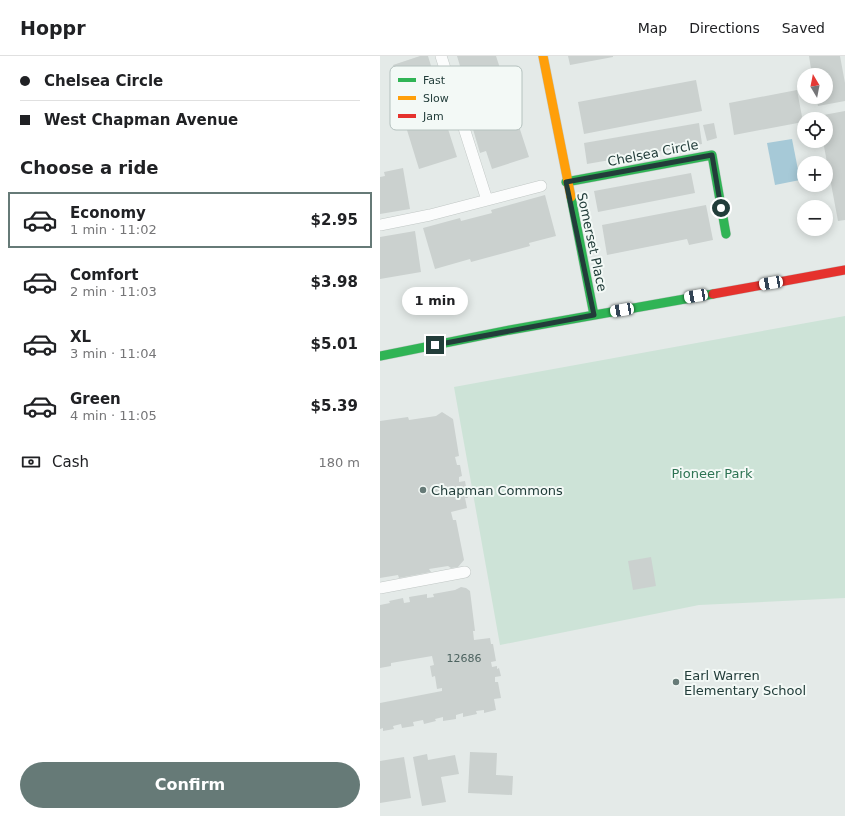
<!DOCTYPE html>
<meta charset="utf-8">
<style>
:root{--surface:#fff;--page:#f2f2f2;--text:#202124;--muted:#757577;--line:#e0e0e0;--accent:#667a77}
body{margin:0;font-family:"DejaVu Sans",sans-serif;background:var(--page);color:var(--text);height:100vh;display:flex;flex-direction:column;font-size:15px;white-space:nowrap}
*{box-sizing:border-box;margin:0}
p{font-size:13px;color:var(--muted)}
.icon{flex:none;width:22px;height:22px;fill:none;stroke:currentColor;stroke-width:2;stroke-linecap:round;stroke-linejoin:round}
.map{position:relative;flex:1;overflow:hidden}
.details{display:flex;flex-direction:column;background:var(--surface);width:380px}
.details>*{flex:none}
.top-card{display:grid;align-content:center;height:88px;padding:0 20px;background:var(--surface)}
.needle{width:26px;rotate:350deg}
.fabs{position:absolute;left:417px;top:12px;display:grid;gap:8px}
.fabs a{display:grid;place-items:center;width:36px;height:36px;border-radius:50%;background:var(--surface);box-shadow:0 2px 10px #0003;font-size:20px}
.end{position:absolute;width:18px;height:18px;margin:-9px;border:5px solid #223d3a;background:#fff;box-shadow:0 0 0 2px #fff}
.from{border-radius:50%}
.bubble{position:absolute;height:28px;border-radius:14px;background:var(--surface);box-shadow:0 2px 10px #0003;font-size:13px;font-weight:700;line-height:28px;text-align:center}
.car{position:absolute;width:12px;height:24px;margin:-12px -6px;border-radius:5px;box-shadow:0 0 3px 1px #0007;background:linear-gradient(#fff 24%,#345 0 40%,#fff 0 76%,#345 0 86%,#fff 0)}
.top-card b{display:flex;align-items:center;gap:14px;height:38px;font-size:15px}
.top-card b+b{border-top:1px solid var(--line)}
.top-card i{width:10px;height:10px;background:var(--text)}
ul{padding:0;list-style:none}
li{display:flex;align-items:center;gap:12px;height:56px;margin:0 8px 6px;padding:0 12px;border:2px solid transparent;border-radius:0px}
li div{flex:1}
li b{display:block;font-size:15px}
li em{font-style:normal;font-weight:700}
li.current{border-color:var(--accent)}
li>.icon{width:36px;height:36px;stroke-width:1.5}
h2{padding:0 20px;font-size:18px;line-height:48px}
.pay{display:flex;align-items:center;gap:10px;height:44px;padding:0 20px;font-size:15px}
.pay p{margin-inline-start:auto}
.cta{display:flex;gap:8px;margin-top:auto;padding:8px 20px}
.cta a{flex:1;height:46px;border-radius:24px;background:var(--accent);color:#fff;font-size:16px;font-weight:700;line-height:46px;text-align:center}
header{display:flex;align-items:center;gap:24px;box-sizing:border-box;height:56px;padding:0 20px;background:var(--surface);border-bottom:1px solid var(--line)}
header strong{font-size:19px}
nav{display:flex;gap:22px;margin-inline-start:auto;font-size:14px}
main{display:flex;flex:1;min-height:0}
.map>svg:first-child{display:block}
.green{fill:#cde3d7}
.water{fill:#a6c9d7}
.building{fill:#cbd1cf}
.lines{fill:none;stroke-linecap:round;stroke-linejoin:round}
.lane-casing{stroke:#c1c7c5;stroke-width:12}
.fast-casing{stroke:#c0c8c6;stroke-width:10}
.slow-casing{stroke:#c0c8c6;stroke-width:10}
.jam-casing{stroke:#c0c8c6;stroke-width:10}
.lane{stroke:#fbfcfc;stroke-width:11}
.fast{stroke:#30b455;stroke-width:9}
.slow{stroke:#ff9f0a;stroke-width:9}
.jam{stroke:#e5322d;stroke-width:9}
.route{stroke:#223d3a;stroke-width:5}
.poi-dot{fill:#667a77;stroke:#f3f9f6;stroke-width:1.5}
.labels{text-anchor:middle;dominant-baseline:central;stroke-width:4;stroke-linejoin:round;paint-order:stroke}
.number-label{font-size:11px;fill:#4d6360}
.street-label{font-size:13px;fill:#223d3a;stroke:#f3f9f6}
.park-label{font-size:13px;fill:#2d7353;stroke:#f3f9f6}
.poi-label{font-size:13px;fill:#223d3a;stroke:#f3f9f6;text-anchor:start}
.key{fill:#f3f9f6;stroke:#b4c1be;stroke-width:1}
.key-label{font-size:11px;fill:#223d3a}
</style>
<header>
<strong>Hoppr</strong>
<nav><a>Map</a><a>Directions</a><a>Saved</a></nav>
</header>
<main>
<section class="details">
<div class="top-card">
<b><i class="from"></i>Chelsea Circle</b>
<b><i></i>West Chapman Avenue</b>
</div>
<h2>Choose a ride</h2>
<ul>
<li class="current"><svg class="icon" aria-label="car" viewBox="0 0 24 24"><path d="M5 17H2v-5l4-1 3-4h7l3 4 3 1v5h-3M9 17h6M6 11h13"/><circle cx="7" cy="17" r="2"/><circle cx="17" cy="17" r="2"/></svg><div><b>Economy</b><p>1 min · 11:02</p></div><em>$2.95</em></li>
<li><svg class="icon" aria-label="car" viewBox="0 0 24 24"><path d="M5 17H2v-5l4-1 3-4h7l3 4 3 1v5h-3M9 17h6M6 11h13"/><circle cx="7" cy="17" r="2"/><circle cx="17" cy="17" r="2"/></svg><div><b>Comfort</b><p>2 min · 11:03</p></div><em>$3.98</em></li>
<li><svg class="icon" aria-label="car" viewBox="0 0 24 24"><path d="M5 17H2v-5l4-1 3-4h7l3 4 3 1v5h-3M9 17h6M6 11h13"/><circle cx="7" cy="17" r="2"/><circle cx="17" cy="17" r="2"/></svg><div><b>XL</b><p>3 min · 11:04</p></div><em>$5.01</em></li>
<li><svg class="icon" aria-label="car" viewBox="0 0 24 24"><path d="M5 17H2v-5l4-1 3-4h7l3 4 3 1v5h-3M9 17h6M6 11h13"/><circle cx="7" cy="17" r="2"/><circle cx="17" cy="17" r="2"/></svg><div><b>Green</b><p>4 min · 11:05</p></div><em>$5.39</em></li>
</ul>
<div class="pay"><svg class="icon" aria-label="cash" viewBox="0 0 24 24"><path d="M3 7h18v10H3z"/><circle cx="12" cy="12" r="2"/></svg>Cash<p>180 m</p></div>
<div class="cta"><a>Confirm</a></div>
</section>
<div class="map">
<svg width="465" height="760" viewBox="0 0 465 760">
<rect width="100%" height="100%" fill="#e4eae8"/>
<path class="green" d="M465,260V542L319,549L120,589L74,331Z"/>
<path class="water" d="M412,83L420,124L395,129L387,87Z"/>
<path class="building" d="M40,0H48L70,72L68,73L77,101L39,113L23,61L25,60L20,43L23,42L13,9Z
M77,0H116L149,101L112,113L106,95L100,97L90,63L92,62L76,11L80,10Z
M188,0H233V1L190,9Z
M429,0H460L465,27V45L438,50L436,41H446V19H432Z
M316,24L322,55L204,78L198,46Z
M417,34L423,66L354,79L349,47Z
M465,55V164L458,165L443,85H446V63H439L438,60Z
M319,67L322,88L207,108L204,87Z
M334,67L337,82L327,85L323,69Z
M23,112L30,153L0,158V121L5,120L4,116Z
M311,117L315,137L218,156L214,135Z
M165,139L176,180L149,187L150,190L91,206L90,203L55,213L43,172L80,162L81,165L112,157L111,154Z
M326,149L333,184L309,189L307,183L227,199L222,169Z
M35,175L41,216L0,223V181Z
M62,356L73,363L79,400L75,401L77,409H80L82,420L79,421V426L85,425L88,442H85L87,452L71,456L73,464H76L84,504L78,511L71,512L68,510L49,513L51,516L19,522L18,519L0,522V365L28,361L29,364L56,360Z
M271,501L276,530L253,534L248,505Z
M81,531L86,532L90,535L95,575H93L94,584L110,582L111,588H113L116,605L111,606L112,611L117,610V613L119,612L121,620L115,621V626H118L121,642L114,643L116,654L104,657V654L96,655L97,658L83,661V657L76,659V663L63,665V661L55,663L56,665L44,668L43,664L33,666L34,670L22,672L21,668L13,670L14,673L3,675V672L0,673V647L62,635V632L57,633L55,620L52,621L50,610L54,609L52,600L11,607V610L0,612V549L10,547L9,545L23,542L24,547L30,546L29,541L47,538V542L54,541L53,538L75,534Z
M90,696L117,697L116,719L133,720L132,739L88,737Z
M47,698L48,704L75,699L79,718L61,721L66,746L42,750L33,701Z
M24,701L31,742L0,747V705Z"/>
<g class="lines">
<g class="lane-casing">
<path id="lane" d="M61,0L107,144
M0,169L50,159L161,130
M0,532L85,516"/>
</g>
<g class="fast-casing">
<path id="fast" d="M186,126L332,99L346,178
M191,141L214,259
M0,300L130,274L333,238"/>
</g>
<g class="slow-casing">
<path id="slow" d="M163,0L191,141"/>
</g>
<g class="jam-casing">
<path id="jam" d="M333,238L465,214"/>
</g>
<use href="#lane" class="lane"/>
<use href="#fast" class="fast"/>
<use href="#slow" class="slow"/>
<use href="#jam" class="jam"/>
</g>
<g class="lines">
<path class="route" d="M55,289L214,259L186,126L332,99L341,152"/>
</g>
<g class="poi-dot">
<circle cx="43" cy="434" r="4"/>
<circle cx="296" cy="626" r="4"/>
</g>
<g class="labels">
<g class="number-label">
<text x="84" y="602">12686</text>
</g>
<g class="street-label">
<text transform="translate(273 97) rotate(-11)">Chelsea Circle</text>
<text transform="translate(212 186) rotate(78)">Somerset Place</text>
</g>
<g class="park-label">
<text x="332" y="417">Pioneer Park</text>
</g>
<g class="poi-label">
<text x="51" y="434">Chapman Commons</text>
<text x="304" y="619">Earl Warren<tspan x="304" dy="15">Elementary School</tspan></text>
</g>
</g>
<rect x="10" y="10" width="132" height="64" rx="6" class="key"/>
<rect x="18" y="22" width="18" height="4" fill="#30b455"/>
<rect x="18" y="40" width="18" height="4" fill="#ff9f0a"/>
<rect x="18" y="58" width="18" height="4" fill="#e5322d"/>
<g class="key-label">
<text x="43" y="28">Fast</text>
<text x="43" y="46">Slow</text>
<text x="43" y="64">Jam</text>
</g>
</svg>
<div class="fabs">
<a><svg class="needle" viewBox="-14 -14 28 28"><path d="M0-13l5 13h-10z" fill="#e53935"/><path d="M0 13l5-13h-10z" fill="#757577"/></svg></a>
<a><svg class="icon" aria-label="locate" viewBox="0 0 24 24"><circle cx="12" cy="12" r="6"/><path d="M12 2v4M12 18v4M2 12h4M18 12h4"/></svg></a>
<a>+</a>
<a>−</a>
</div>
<i class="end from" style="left:341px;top:152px"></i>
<i class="end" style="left:55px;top:289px"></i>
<div class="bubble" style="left:22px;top:231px;width:66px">1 min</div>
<i class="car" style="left:391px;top:227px;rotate:260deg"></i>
<i class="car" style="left:316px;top:240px;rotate:260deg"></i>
<i class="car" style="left:242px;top:254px;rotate:260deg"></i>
</div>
</main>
